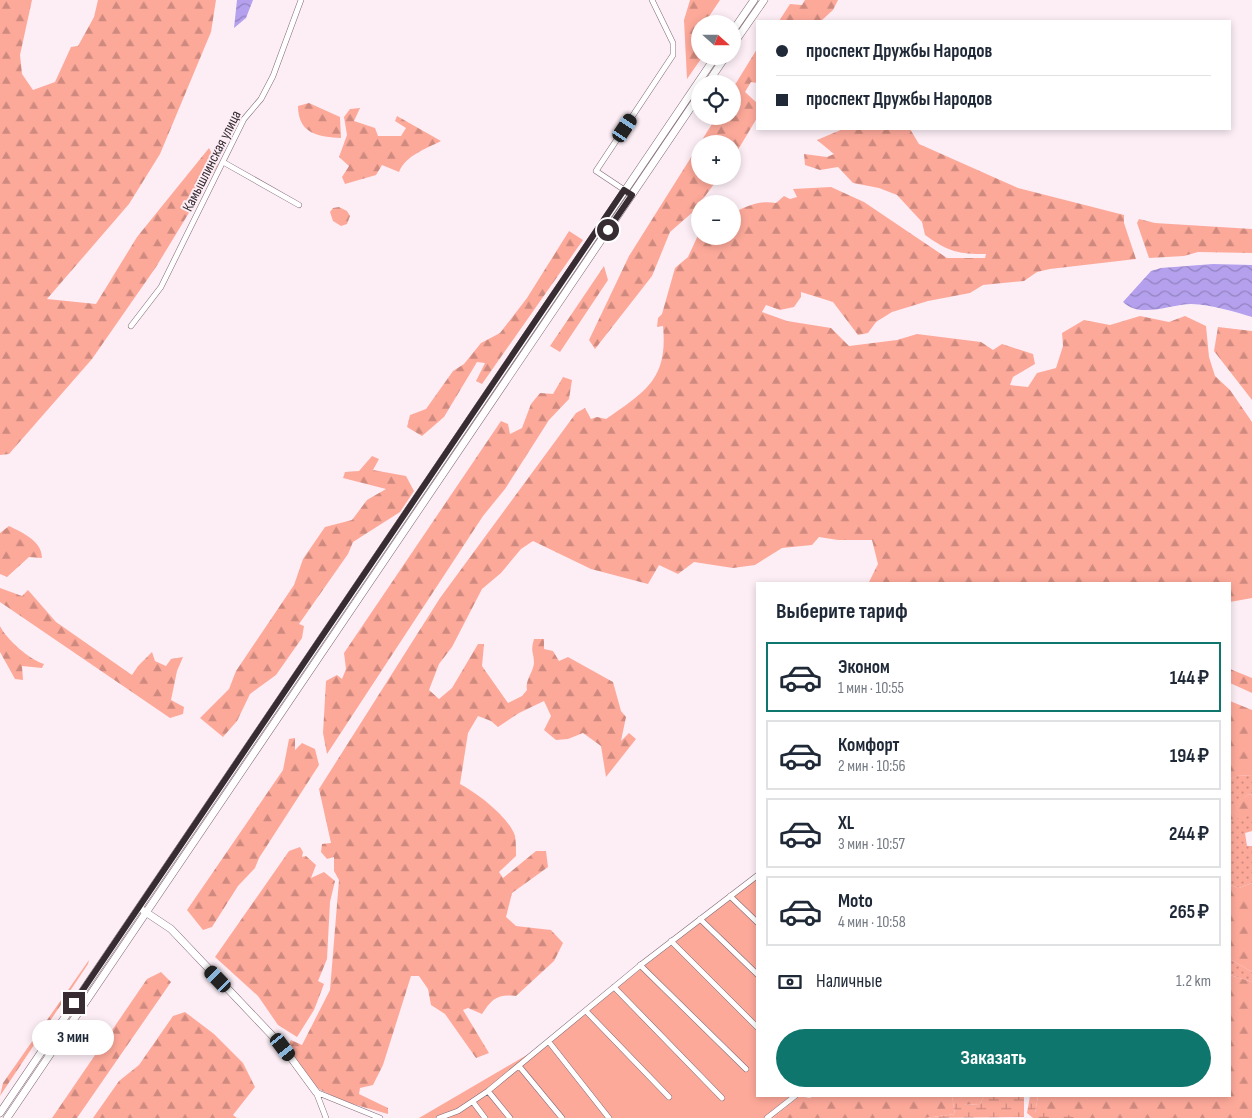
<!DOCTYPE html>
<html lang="ru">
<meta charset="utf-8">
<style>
:root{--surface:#fff;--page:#f2f2f3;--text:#1f2937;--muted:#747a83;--line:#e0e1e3;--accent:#0f766e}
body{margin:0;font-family:"Sofia Sans Condensed",sans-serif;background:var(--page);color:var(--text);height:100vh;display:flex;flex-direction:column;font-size:19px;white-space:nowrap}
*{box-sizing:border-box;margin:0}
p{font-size:16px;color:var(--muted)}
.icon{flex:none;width:28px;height:28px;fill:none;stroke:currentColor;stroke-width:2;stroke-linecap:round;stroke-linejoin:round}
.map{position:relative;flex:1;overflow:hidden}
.sheet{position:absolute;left:756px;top:582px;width:475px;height:515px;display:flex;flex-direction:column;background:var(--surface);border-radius:0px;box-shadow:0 2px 8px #0003}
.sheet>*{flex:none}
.banner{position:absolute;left:756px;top:20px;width:475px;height:110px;border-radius:0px;box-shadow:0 2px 8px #0003;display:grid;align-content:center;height:110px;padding:0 20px;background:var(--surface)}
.needle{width:32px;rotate:111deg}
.buttons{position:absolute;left:691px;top:15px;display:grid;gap:10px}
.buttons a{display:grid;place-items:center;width:50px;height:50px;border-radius:50%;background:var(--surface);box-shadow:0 2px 8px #0003;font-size:25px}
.end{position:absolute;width:22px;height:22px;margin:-11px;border:6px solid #362c32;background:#fff;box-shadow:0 0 0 2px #fff}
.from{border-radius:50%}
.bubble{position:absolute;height:35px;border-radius:18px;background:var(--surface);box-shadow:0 2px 8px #0003;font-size:16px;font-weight:700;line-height:35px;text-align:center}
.car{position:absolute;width:15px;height:30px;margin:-15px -8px;border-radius:6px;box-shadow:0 0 4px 1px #0007;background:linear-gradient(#222 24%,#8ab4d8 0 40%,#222 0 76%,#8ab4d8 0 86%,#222 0)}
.banner b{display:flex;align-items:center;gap:18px;height:48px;font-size:19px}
.banner b+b{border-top:1px solid var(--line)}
.banner i{width:12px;height:12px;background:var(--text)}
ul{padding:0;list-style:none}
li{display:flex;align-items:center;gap:15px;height:70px;margin:0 10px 8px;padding:0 10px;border:2px solid var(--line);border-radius:0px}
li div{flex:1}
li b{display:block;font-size:19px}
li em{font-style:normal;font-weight:700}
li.active{border-color:var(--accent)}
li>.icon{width:45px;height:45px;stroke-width:1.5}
h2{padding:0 20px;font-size:22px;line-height:60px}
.pay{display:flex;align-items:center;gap:12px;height:55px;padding:0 20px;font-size:19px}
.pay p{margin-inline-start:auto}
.cta{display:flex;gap:10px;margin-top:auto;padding:10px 20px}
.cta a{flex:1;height:58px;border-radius:30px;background:var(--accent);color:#fff;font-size:20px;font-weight:700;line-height:58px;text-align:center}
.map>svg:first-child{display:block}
.grass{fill:url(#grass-dots)}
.forest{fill:url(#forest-firs)}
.wetland{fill:url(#wetland-marsh)}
.garden{fill:#fda99a}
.water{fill:url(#water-waves)}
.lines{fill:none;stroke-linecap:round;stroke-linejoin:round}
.street-casing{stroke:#7e6774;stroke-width:6}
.secondary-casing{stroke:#7e6774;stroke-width:8}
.street{stroke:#fff;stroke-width:5}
.secondary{stroke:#fff;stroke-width:7}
.route{stroke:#362c32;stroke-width:6}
.labels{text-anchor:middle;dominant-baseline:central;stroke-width:4;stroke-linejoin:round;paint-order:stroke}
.street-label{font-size:15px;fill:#362c32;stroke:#fdeef6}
</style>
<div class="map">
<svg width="1252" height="1118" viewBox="0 0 1252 1118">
<defs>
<pattern id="grass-dots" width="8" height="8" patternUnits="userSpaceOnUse" patternTransform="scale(1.25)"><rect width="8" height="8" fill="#fda99a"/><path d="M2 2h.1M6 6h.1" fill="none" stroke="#ce8a7e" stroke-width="1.8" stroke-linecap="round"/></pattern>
<pattern id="forest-firs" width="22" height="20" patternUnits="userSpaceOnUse" patternTransform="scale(1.25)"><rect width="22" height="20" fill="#fda99a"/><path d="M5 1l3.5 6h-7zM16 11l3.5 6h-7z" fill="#ce8a7e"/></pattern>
<pattern id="wetland-marsh" width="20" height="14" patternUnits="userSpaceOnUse" patternTransform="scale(1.25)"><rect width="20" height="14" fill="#fda99a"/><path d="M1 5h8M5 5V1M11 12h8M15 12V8" fill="none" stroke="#ce8a7e"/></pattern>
<pattern id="water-waves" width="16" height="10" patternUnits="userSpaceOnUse" patternTransform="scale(1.25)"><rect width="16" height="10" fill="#b4a0ed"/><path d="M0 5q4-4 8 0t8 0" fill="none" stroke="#9383c1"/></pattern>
</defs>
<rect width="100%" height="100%" fill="#fdeef6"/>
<path class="grass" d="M1252,775V795L1249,794L1230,807V779L1236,776Z
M1245,815H1252V831L1245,833L1247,846H1252V883L1239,888L1230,885V820Z
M1230,959L1252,972V982L1230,975Z"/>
<path class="forest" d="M0,0H32L20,55L22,74L33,90L55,82L71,47L78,46L94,17L98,0H216L211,32L160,154L129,204L47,299L96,304L137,237L209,148L218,165L156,267L92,359L9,454L0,455Z
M690,0H720L704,24H700V56H703L687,79L684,20Z
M805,0H838L833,10L821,21H779L790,4L802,5Z
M757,49V83L751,82L745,92L757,103V118L733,158L732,144H700V176H720L694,211L670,232L652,276L595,349L589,340L629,256L717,116H732L733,88Z
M309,103L340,117L341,138C319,137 298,134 298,106Z
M360,108L354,121L375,128L378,136H401L406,128L395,121L397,116L441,141C426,149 406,155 399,172L382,165L376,175L345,184L342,177L349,166L339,157L347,135L344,117L350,109Z
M843,129H910L919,144L1018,188L1124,215V223L1136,259L1050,269L1037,272L1024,281L983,285L970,293L928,301L892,312L876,322L868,333L858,335L833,302L801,292V297L794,307L780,310L766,305L762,312L787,321L831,328L849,346L897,340L917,334L981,342L993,350L1002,344L1033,354L1035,364L1013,377L1010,385L1028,387L1037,373L1056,368L1063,346L1062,333L1084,320L1110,325L1140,316L1169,322L1185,316L1206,326L1209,357L1215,376L1230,390L1252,422V598L1230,602V584H868L878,564L872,540H838L819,537L812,545L782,548L755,565L733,568L694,562L678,574L659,565L648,584L591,569L533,541L521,549L501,573L482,589L452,647L439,664L429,690L439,699L452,688L478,644H484L482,666L508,703L522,696L527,690C525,680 533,673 534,663C534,652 530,653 534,639H544V649L553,651L559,661L568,657L613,682L621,711L626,717L621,741L629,733L636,739L606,777L601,746L583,733L568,739L556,740L544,730L551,716L544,701L519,713L498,727L491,721L478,716L468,733L460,784C477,793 509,817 515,836C516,842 516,850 516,856L499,872L503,878L536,851H546L548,867L512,893L506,917L516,926L551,930L563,943L554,961L516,996C497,994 492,999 482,1014L468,1008L463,1010L489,1053L476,1058L445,1014L431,1005L428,989L419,976H411L383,1065L373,1085L360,1088L359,1094L388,1108V1114L342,1101L315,1087L287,1049L291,1040L302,1045L330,990L339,880L334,871V857L327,859L321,852L322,844L331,843L319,789L440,598L576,413L585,408L591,419L597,417L606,419C646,391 668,379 663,326L657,327L658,318L662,314L675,268L688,257L700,231V236H732L733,213C747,206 760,200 776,203L784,196L790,199L797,197L793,189L831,187L864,202L947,258H985L986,254C958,254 949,252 925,235L922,222L897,195L879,188L853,183L838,167L820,170L805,165L804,154L827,157L834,154L817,140Z
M339,207L347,211L350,216L347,224L341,226L333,221L330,212L333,208Z
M1139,219L1155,223L1252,229V253L1198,252L1184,256L1149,258L1137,223Z
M569,231L583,240L482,384L476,381L485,363L477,362L444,417L422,436L407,427L410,415L426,409L453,371L464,364L481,343L500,333L527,298Z
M604,266L608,280L560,352L550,346Z
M1218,327L1252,331V400L1214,351Z
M563,377L572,380L569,399L549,420L505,489L483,516L327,754L323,733L326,681L337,675L342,679L346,669L344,653L501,421L508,424L510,434L522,428L531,404L540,393L553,394Z
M372,456L379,459L373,470L406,476L414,491L400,512L353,542L348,554L299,624L304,626L302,638L276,675L250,694L237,721L223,737L200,718L229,689L236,671L294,585L303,559L325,527L352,520L367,500L386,489L343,478L345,472L359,471Z
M9,526C23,533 42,541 42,558L29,557L7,577L0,574V533Z
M0,588L22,596L28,590L56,622L132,675L138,666L152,652L155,661L166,666L171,659L183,657L177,671L171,700L184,707L183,714L170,718L0,602Z
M0,626C6,639 30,660 44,664L42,668L22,666L23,680L15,679L0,652Z
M1230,669L1252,678V693L1230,683Z
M1230,701L1252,710V775L1237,776L1230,779Z
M295,738V750L302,743L315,749L319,765L259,858L255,868L238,886L212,927L203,930L187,910L283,770L289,739Z
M1249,794L1252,795V815L1230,820V806Z
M300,847L303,852L302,857L306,856L316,865L311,878L324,872L335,881L330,902L327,959L318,981L324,984L314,1010L297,1037L278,1025L258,996L215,957L289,851Z
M1252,883V972L1230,959V885L1239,888Z
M89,960L88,964L0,1096L3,1083Z
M161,972L171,982L77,1118H52L147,979Z
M1230,975L1252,982V1118H1075L1035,1113L1038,1096H1230Z
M185,1012L214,1034L243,1063L255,1087L233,1115L237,1118H93L119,1081L139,1065L173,1016Z
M799,1096L810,1098L813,1096H952L955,1114L925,1118H773Z
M961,1096H984L980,1104L963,1105Z"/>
<path class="wetland" d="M952,1096H961L964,1105L980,1104L984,1096H1024V1117L925,1118L955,1114Z
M1030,1096H1038L1035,1113H1065L1075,1118H1033L1027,1113Z"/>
<path class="garden" d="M757,879L758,1096H799L773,1118H419L537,1049Z"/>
<path class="water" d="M237,0H253L246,18L234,28Z
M1213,264L1252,265V317C1232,311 1213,305 1191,304C1171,304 1140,319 1123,302L1151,271L1161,268Z"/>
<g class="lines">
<g class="street-casing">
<path id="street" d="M223,162L299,205
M632,195L596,171L673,55V43L652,0
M131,326L161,287L244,119L261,99L273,76L301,0
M730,896L758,923
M700,919L758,975
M671,941L758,1028
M640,965L746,1069
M614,987L722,1098
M586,1011L669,1097
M549,1042L609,1118
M519,1066L562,1118
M488,1091L510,1118
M316,1092L380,1118
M316,1092L326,1118
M473,1102L485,1118
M439,1118L458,1111L488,1091L642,964L758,875
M767,1118L795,1096"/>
</g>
<g class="secondary-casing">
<path id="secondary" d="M732,32L754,0
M732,46L764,0
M707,84L726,56
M144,911L171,929L283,1047L316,1092
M0,1113L716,56
M7,1118L700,94"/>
</g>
<use href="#street" class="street"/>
<use href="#secondary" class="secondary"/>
</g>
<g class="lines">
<path class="route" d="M74,1003L624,190L632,195L608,230"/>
</g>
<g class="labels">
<g class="street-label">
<text transform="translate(212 161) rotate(-63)">Камышлинская улица</text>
</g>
</g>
</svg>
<div class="buttons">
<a><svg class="needle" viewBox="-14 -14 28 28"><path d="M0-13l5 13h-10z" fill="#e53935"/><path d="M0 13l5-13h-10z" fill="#747a83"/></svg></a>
<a><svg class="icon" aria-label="locate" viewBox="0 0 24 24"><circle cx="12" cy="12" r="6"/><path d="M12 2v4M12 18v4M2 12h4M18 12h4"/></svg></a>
<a>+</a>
<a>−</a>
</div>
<i class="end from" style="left:608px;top:230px"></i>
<i class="end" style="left:74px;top:1003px"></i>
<div class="bubble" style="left:32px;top:1020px;width:82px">3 мин</div>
<i class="car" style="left:625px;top:128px;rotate:34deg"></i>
<i class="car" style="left:218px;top:979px;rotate:316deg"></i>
<i class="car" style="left:283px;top:1047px;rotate:143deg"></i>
<div class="banner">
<b><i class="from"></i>проспект Дружбы Народов</b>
<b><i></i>проспект Дружбы Народов</b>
</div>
<section class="sheet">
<h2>Выберите тариф</h2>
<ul>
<li class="active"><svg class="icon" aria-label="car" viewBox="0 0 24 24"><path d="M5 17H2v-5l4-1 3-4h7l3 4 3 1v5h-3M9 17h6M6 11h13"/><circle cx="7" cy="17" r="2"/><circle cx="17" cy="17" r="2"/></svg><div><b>Эконом</b><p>1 мин · 10:55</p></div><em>144 ₽</em></li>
<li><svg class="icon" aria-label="car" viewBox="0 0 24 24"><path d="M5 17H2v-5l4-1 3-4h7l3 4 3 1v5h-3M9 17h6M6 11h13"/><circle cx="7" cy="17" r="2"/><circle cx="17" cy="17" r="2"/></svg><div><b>Комфорт</b><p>2 мин · 10:56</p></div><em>194 ₽</em></li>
<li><svg class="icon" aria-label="car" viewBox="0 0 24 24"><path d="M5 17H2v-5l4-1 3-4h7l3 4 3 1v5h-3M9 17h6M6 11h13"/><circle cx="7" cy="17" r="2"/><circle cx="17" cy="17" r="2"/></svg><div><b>XL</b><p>3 мин · 10:57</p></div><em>244 ₽</em></li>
<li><svg class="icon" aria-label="car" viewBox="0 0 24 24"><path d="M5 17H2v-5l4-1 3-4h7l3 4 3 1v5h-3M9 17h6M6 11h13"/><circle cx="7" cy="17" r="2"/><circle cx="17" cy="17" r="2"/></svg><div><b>Moto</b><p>4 мин · 10:58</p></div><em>265 ₽</em></li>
</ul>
<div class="pay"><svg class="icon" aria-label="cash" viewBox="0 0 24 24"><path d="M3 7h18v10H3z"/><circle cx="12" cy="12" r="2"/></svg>Наличные<p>1.2 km</p></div>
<div class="cta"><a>Заказать</a></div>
</section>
</div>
